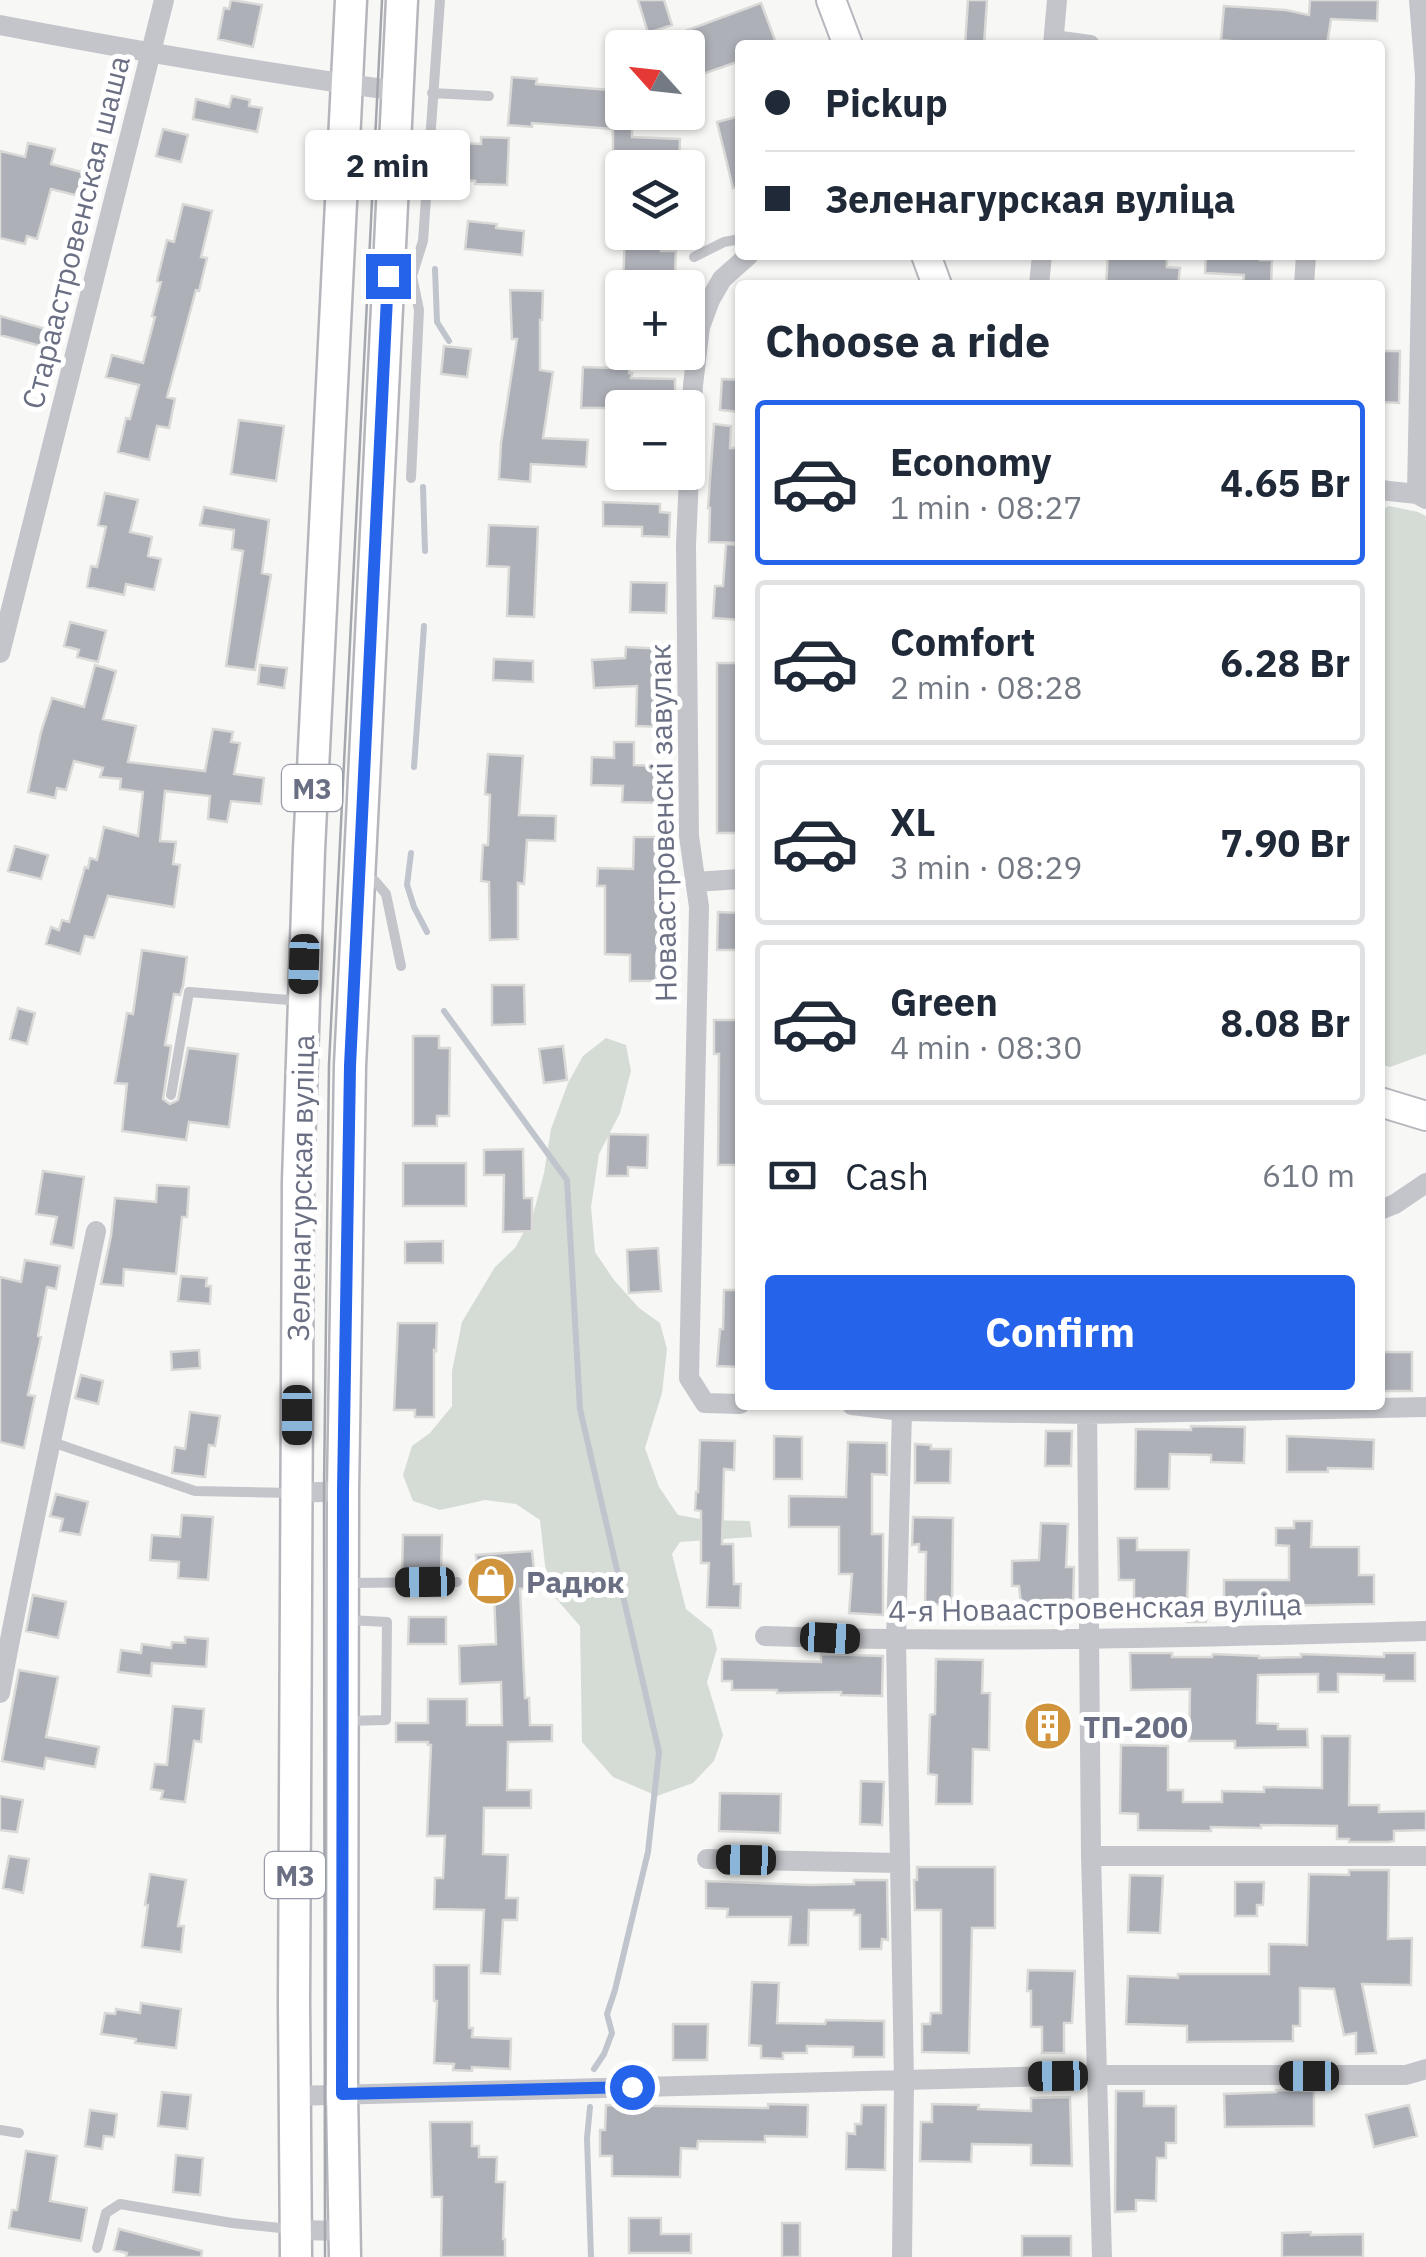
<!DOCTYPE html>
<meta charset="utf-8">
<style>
:root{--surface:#fff;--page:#f2f2f3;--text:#1f2937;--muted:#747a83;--line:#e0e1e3;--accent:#2563eb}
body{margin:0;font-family:"IBM Plex Sans",sans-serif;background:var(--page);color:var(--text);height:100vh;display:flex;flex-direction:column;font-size:38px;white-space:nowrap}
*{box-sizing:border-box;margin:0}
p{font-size:32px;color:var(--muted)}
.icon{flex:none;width:55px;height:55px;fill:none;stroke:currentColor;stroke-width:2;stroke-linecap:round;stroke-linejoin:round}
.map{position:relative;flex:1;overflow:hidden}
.details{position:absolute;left:735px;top:280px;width:650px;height:1130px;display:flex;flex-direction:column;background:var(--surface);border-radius:10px;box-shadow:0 2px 8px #0004}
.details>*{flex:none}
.top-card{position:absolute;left:735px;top:40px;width:650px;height:220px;border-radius:10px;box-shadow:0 2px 8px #0004;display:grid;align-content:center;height:220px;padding:0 30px;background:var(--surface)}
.needle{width:65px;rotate:297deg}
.tools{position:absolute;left:605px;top:30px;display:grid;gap:20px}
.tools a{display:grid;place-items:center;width:100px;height:100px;border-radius:10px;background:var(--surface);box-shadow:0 2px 8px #0004;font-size:50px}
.end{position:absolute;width:45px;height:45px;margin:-22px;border:12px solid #2563eb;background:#fff;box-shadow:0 0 0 5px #fff}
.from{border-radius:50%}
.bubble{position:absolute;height:70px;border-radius:10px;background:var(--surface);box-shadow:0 2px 8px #0004;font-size:32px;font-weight:800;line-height:70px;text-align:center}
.car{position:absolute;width:30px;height:60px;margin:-30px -15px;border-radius:12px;box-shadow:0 0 8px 2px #0007;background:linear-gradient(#222 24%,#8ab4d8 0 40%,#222 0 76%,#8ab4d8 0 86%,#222 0)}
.top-card b{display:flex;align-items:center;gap:35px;height:95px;font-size:38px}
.top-card b+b{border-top:2px solid var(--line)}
.top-card i{width:25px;height:25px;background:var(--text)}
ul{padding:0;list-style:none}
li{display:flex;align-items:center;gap:30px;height:165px;margin:0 20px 15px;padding:0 10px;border:5px solid var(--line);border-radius:10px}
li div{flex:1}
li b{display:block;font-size:38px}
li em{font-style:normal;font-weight:800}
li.active{border-color:var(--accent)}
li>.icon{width:90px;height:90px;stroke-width:1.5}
h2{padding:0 30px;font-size:45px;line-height:120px}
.pay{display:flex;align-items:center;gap:25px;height:110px;padding:0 30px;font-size:38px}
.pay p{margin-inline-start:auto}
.cta{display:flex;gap:20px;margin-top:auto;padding:20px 30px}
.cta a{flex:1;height:115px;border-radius:10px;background:var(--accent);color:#fff;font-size:40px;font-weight:800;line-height:115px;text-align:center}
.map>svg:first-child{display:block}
.green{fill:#d5dcd5}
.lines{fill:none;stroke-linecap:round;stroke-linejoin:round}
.stream{stroke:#c0c4cc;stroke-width:6}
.building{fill:#aeb0b8;stroke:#d9d9d7;stroke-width:2.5}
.secondary-casing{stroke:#b6b8be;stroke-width:32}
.primary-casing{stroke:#b5b6bc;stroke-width:35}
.lane{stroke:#c4c5ca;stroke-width:10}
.street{stroke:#c4c5ca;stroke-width:20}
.secondary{stroke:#fff;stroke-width:28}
.primary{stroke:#fff;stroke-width:30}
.tram{stroke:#a5a7ae;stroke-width:2.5}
.route{stroke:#2563eb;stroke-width:12}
.labels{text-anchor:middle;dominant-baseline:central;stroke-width:10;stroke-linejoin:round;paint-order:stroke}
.shield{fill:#fff;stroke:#979aa8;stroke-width:2.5}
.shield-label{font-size:28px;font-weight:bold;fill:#6a6f83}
.street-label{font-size:30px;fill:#6a6f83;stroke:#fff}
.poi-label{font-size:30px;font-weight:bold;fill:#6a6f83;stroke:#fff;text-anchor:start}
</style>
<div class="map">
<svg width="1426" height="2257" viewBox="0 0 1426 2257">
<rect width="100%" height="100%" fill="#f7f7f5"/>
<path class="green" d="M1389,506L1418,512L1426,516V1054L1390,1067L1380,1064V511Z
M606,1038L626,1045L631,1071L620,1113L599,1154L591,1207L595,1252L614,1280L639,1308L660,1323L667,1349L662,1393L645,1448L659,1487L678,1515L706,1520L750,1521L752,1537L680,1542L672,1554L686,1609L712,1630L717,1649L707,1682L723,1735L714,1761L693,1783L657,1796L613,1777L582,1742L580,1626L553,1595L545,1565L540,1520L516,1504L485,1500L440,1510L413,1501L403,1475L412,1446L430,1433L452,1406V1371L462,1322L495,1267L515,1248L533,1215L544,1173L551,1129L568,1083L583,1056Z"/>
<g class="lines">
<path class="stream" d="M435,269L437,322L449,341
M423,487L425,551
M414,767L424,626
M411,853L407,885L414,907L427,932
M444,1011L567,1180L580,1409L659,1752L648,1852L615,1990L607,2014L612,2033L604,2054L594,2069
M590,2107L587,2138L591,2257"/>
</g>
<path class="building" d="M231,0L262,5L253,47L218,39L224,8L229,9Z
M638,0H664L672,25L648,33Z
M968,0H987L984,45H965Z
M1310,0H1378L1377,21L1331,19L1327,45H1275L1221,40L1224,6L1286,10L1309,15Z
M761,3L775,40L762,45H740V61L700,75L685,31Z
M512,77L537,79L536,84L622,91V112H632V137L680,139L679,163L613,162V129L532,123V127L508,125Z
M232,96L250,100L249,106L262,108L257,132L193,119L196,99L229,107Z
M740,116V187L733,188L717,122Z
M163,129L188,135L181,162L156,156Z
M481,137L509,138L507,185L475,184V181L462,180L463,143L481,144Z
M28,143L55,149L51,164L97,176L91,199L51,189L37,239L27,236L25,244L0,238V151L25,157Z
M183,204L212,211L201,257L207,258L199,291L196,290L167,397L175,399L169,428L157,426L149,460L118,452L126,418L130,419L139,385L106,377L112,355L143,363L155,317L152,316L161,282L157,281L167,240L174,242Z
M468,221L497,224L496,228L524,231L522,255L465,249Z
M625,232H658L657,242H661V251H676L675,272L659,271V286L623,284Z
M1108,255H1167V267L1180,268L1178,285H1106Z
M1206,255H1260V260H1272L1271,285H1243L1244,275L1205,273Z
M510,290L543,291L542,320H540V370L553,372L543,438L588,440L586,467L531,464L530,482L499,479L501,443L517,339H512Z
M0,316L53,331L48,348L0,335Z
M444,346L471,349L467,377L441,374Z
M1380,351H1400L1399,403L1380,402Z
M612,352H630L629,373H632L631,378L675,379V408H581L583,367L611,368Z
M722,379L740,380V412L720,410Z
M239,420L284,426L276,481L231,474Z
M714,424L731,426L730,448H740V543L709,542L710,508H708Z
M105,493L138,500L130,532L152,537L148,556L161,559L154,590L126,584L124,595L87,587L91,566L97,567L106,527L98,525Z
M603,502L660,504V512L670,513L669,537L642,536V527L603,526Z
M204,507L269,520L262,573L271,575L255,670L226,666L243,551L232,549L234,530L200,525Z
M489,525L538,527L534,617L507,616L509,567L487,566Z
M726,544L740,545V620L713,618L715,586H723Z
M631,582L667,583L666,613L630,612Z
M70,622L106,631L98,662L77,657L79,650L64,646Z
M626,647L664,649L661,682H665L663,727L636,726L637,686L594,688L592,660L625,658Z
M494,659L533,661V682L493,680Z
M717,663H740V833H717Z
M95,665L116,671L103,719L136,726L128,762L205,771L213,729L233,732L231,742L240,743L234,774L264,778L261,804L231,801L227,822L208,819L210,796L165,791L160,841L176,842L173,864L180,865L174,907L108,896L94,938L85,936L80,954L46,944L51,927L59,930L62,920L69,922L85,867L88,868L90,858L97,860L104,827L138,836L143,792L120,789L121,779L100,777L103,768L74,761L66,790L57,788L55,798L28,792L41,732L52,698L84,707Z
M260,665L287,668L284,688L258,684Z
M614,742H634V765L665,766L664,803L622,802L623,786L591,785L592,757L614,758Z
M488,754L523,756L519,815L556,816L555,841L527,840L524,884L518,883V939L490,940L489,882L481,881L483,845H488L490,795L485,794Z
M634,837H660L659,866L668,867L667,903H659L656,981H630V955L605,954V886H597L598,868L633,869Z
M15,846L48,855L41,879L8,871Z
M718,912L740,913V950H717Z
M142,950L187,957L183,986L180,995L174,994L165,1045L171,1046L163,1099L170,1104L178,1100L188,1048L238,1054L229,1127L189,1122L186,1140L122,1131L127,1084L115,1083L127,1013L133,1014Z
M492,985H524L525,1024L492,1025Z
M18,1008L35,1013L27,1044L10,1039Z
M714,1020H740V1165H718L719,1054H714Z
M413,1036H439V1048H450L449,1116H437V1126H413Z
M563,1046L567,1080L544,1083L539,1049Z
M609,1134L648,1135L647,1168L628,1167V1176H607Z
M523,1149L524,1198H532V1231L503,1232L504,1175H484V1150Z
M403,1163H466V1206H403Z
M43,1171L84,1177L73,1248L51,1244L57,1217L36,1214Z
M157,1185L189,1187L187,1217H182L176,1274L124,1269L123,1286L101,1284L111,1236L115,1198L156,1202Z
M443,1241V1263H405V1242Z
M658,1248L661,1291L629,1293L627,1250Z
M25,1260L60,1266L56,1289L47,1287L38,1336L41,1337L28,1395L35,1396L24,1448L0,1442V1277L21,1282Z
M181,1276L207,1278L206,1286H211L210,1304L178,1301Z
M724,1290H740V1367L717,1366L720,1329H723Z
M398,1323H437L436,1351L434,1350V1417H415V1410H394Z
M199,1350L200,1368L172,1370L171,1352Z
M1380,1352H1412V1391H1380Z
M81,1375L103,1381L98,1404L75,1398Z
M190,1412L220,1416L215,1446L209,1445L205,1477L172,1473L175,1447L185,1449Z
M1191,1426L1245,1427L1244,1463L1211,1462V1455L1170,1454L1169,1489H1135L1136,1429L1191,1430Z
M1046,1431H1072L1071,1466H1045Z
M774,1436L802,1437V1479H774Z
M1287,1436L1374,1440L1373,1469L1328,1468V1472H1287Z
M700,1440L735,1441L734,1470L724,1469L722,1544H733L734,1584H741L740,1608L707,1607L709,1563H701V1511L695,1510L696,1492H698Z
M848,1442L887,1443V1475L872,1474V1534H883V1615L849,1613L852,1574H839V1527H789V1496L846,1497Z
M915,1444L931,1445V1449H951L950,1483H915Z
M56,1494L88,1502L80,1535L60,1531L63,1519L50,1516Z
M182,1515L213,1517L208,1580L178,1578L179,1562L150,1560L152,1535L180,1537Z
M913,1517L953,1518L952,1605L925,1604L926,1552H919V1544L912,1545Z
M1294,1521H1312L1311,1547H1359V1575H1374V1604L1224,1607V1580H1289V1546L1276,1545V1528H1294Z
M1041,1523L1068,1524L1066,1567H1074L1073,1604H1021L1019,1586H1012V1561L1039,1560Z
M403,1535H442L441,1573H402Z
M1118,1538H1137V1550H1189L1187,1601L1206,1600V1622H1187V1608H1134V1580H1119Z
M532,1551L536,1588L520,1589L525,1698H529L530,1725H552V1741L508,1742L507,1790H531V1808H484L483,1854L508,1855L506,1898H518L517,1920H503L500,1974L481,1973L484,1910L434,1909L435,1878H443L445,1836H427L431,1745H428V1742H396V1723H428V1699H467V1725H502L501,1682L460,1684L459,1646L496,1644L494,1592L479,1593L476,1555Z
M33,1595L66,1602L58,1638L26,1631Z
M409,1617H446V1644H408Z
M185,1637L208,1639L206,1667L152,1663L151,1676L118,1672L121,1650L141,1653L142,1644L171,1648L172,1642L185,1643Z
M1130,1653H1172V1657H1212L1213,1654L1259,1656V1658L1301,1657V1654L1384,1657V1653H1415V1681H1384V1675L1338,1674V1692H1318V1674L1258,1675L1257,1723L1278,1724V1729H1307L1308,1747L1235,1748V1741H1189L1190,1689L1131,1690Z
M821,1654L883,1656L882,1696L841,1695V1692L777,1693V1690H732V1681H722V1659L821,1662Z
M936,1659L983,1660L982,1693H990L989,1750L973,1749L972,1804H936L937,1775L928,1774L930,1715L935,1714Z
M19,1670L58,1677L46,1737L99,1747L95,1767L46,1758L44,1769L2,1761Z
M173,1706L204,1709L201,1742L194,1741L185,1802L161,1799L163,1791L151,1789L155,1764L167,1765Z
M1322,1736H1350L1349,1805H1379V1812L1426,1811V1830L1394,1831V1841L1389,1842H1349V1839H1337V1826L1261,1825V1828L1211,1827V1831L1138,1830V1814L1120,1813L1121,1745L1168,1746V1790H1183V1802H1222V1791L1264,1792V1787L1322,1788Z
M861,1781L884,1782L882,1825L860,1824Z
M720,1793L781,1794L780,1833L719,1831Z
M0,1796L23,1800L17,1832L0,1830Z
M9,1856L29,1859L23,1893L3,1888Z
M917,1867H995V1928H972L969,2053L922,2052V2024H930L931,2013H941V1910H915L914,1880H917Z
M1349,1870H1389L1388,1939L1412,1938L1411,1985L1362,1984L1376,2053L1356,2054V2033L1344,2035L1334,1989L1300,1988V2026H1293V2041L1187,2042V2026L1126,2024L1128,1976L1178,1978V1974H1269V1944L1307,1945L1309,1874L1349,1875Z
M150,1874L186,1880L178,1926H184L181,1952L142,1947L148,1905H145Z
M1130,1875L1163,1876L1160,1933L1128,1932Z
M854,1880H887L888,1940L882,1939L881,1949H860V1915H854V1910H809L808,1945H789L791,1917H727L728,1909L706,1908V1881L810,1885L854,1884Z
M1235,1882H1264L1263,1905H1257V1916H1235Z
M434,1965H469V2028H473L472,2037L511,2039L510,2069L472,2067V2071L453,2070L454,2064L434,2063L437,2001H434Z
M1028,1970L1075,1971L1072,2023H1064V2053H1042V2027H1031V1991H1027Z
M752,1982L779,1983L777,2023L825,2024L826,2020L884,2021V2057H853V2047L807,2046V2053H783V2059L761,2058V2046L749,2045Z
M141,2003L181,2009L176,2048L135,2043L136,2039L101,2034L105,2013L115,2014L116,2009L140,2013Z
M673,2024H708L707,2060H673Z
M1276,2090L1314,2091V2126L1225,2127L1224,2094L1276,2092Z
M1116,2091H1144V2106H1176V2143H1166V2158H1157L1156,2201L1136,2200V2211L1115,2212Z
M162,2092L191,2095L187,2129L158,2126Z
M1070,2097L1072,2166L1031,2165V2145L972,2144L971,2162L920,2161L921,2122H932V2104L979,2105L978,2109L1031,2111V2098Z
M768,2104L808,2105L807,2137L765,2136V2142L698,2141L697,2149L681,2148L680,2177L612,2176V2156H600V2130H605L606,2105L768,2108Z
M862,2105H886L885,2170L846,2169L847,2133L855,2134V2124H861Z
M1409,2105L1417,2136L1374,2147L1366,2115Z
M90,2110L117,2114L114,2137L104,2136L102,2149L85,2146Z
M430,2122H472V2146H479V2157H497L496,2182H505L503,2239H505V2257H441L442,2197H432Z
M26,2151L57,2156L50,2201L87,2208L81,2241L9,2228L12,2210H17Z
M176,2155L203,2158L200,2195L173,2192Z
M629,2218H661V2234H691V2253H629Z
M782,2223H800V2257H782Z
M119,2229L202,2251L201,2257H126L127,2253L114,2250Z
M1311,2232V2235L1363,2234V2257H1282V2233Z
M1022,2236H1071V2257H1022Z"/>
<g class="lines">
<g class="secondary-casing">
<path id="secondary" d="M831,0L848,45
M926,255L937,285
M1380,1102L1426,1116"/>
</g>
<g class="primary-casing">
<path id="primary" d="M296,2257L294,2003L298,1181L309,850L351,0
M345,2257L342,2094L343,1491L350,1066L402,0"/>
</g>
<path class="lane" d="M432,93L489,96
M694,257L724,242L740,239
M411,478L419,310L412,276L423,241L440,0
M364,878L375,881L386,894L401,966
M171,1095L189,992L302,1001
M52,1442L195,1491L293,1493
M345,1583L457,1582
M346,1721L386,1720L387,1622L348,1620
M0,2130L19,2133
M97,2248L106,2213L120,2204L232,2223L290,2229"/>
<path class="street" d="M0,25C132,50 265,73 398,91
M1054,40L1090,45
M1053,45L1057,0
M1039,285L1042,255
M1304,285L1306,255
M1380,490L1417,494L1426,499
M1417,494L1425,76L1419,0
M0,653L164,0
M695,882L740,879
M1380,1210L1395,1204L1426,1183
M740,1404L705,1403L689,1378L699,907L689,836L686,545L693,385L700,327L710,300L722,279L749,255
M852,1405L902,1411L1086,1414L1426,1407
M1087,1405L1091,1856L1102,2257
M902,1411L896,1641L904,2080L902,2257
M297,1493L343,1491
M765,1636C985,1644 1205,1637 1426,1631
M0,1693C28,1538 64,1385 96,1231
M1091,1856H1426
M707,1859L899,1863
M294,2096L1096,2075H1406L1426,2069
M296,2230L345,2231"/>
<use href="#secondary" class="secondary"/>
<use href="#primary" class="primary"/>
<path class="tram" d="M325,2257L324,1491L329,1064L382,0"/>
</g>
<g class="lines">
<path class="route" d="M388,276L350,1066L343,1491L342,2094L632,2087"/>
</g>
<defs>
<g id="shop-disc" transform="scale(2.5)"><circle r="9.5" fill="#d0943d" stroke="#fff"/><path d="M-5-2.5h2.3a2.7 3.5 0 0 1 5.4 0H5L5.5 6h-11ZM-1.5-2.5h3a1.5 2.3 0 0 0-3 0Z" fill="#fff"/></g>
<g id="building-disc" transform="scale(2.5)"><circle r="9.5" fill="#d0943d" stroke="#fff"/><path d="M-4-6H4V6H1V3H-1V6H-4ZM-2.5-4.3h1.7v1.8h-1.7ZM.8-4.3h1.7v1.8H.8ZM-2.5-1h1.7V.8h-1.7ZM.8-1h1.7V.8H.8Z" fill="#fff"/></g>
</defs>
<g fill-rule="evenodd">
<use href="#shop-disc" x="491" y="1581"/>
<use href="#building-disc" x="1048" y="1726"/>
</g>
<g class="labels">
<g class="shield">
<rect x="282" y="765" width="60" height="46" rx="8"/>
<rect x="265" y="1852" width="60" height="46" rx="8"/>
</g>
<g class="shield-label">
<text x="312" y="788">М3</text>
<text x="295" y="1875">М3</text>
</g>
<g class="street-label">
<text transform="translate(75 232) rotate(-76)">Стараастровенская шаша</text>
<text transform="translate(662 823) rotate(-91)">Новаастровенскі завулак</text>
<text transform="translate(300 1188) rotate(-89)">Зеленагурская вуліца</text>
<text transform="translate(1095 1607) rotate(-1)">4-я Новаастровенская вуліца</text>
</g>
<g class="poi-label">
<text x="526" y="1581">Радюк</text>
<text x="1083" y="1726">ТП-200</text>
</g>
</g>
</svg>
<div class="tools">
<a><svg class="needle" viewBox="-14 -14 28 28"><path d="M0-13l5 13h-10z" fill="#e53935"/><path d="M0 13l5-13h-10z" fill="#747a83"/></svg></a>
<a><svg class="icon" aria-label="layers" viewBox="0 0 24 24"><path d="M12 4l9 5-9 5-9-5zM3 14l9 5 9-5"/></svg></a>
<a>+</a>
<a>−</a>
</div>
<i class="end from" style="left:632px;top:2087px"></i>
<i class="end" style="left:388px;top:276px"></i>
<div class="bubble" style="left:305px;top:130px;width:165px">2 min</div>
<i class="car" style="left:304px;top:964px;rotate:182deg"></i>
<i class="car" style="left:297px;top:1415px;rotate:180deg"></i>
<i class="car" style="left:425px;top:1582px;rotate:269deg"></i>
<i class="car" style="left:830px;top:1638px;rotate:93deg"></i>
<i class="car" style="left:746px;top:1860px;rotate:271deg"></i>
<i class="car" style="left:1058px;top:2076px;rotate:269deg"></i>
<i class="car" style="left:1309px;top:2076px;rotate:270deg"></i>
<div class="top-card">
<b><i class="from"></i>Pickup</b>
<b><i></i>Зеленагурская вуліца</b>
</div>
<section class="details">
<h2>Choose a ride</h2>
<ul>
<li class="active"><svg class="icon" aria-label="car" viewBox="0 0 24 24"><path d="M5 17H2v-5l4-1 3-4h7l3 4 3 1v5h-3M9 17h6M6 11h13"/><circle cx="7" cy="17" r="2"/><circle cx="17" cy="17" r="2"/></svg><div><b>Economy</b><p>1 min · 08:27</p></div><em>4.65 Br</em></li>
<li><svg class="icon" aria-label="car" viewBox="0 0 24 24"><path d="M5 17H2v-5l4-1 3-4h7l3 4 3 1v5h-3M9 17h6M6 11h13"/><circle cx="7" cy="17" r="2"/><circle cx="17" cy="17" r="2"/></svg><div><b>Comfort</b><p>2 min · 08:28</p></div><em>6.28 Br</em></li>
<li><svg class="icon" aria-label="car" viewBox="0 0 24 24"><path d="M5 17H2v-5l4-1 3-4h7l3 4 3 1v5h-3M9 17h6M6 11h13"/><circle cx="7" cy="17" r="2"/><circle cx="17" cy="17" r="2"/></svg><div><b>XL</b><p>3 min · 08:29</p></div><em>7.90 Br</em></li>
<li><svg class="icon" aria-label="car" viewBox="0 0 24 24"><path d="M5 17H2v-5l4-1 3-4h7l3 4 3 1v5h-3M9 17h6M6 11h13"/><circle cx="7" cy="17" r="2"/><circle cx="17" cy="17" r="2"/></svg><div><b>Green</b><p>4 min · 08:30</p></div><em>8.08 Br</em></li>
</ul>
<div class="pay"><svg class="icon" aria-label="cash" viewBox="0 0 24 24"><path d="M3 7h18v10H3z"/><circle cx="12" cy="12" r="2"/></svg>Cash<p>610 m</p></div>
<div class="cta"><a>Confirm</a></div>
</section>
</div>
